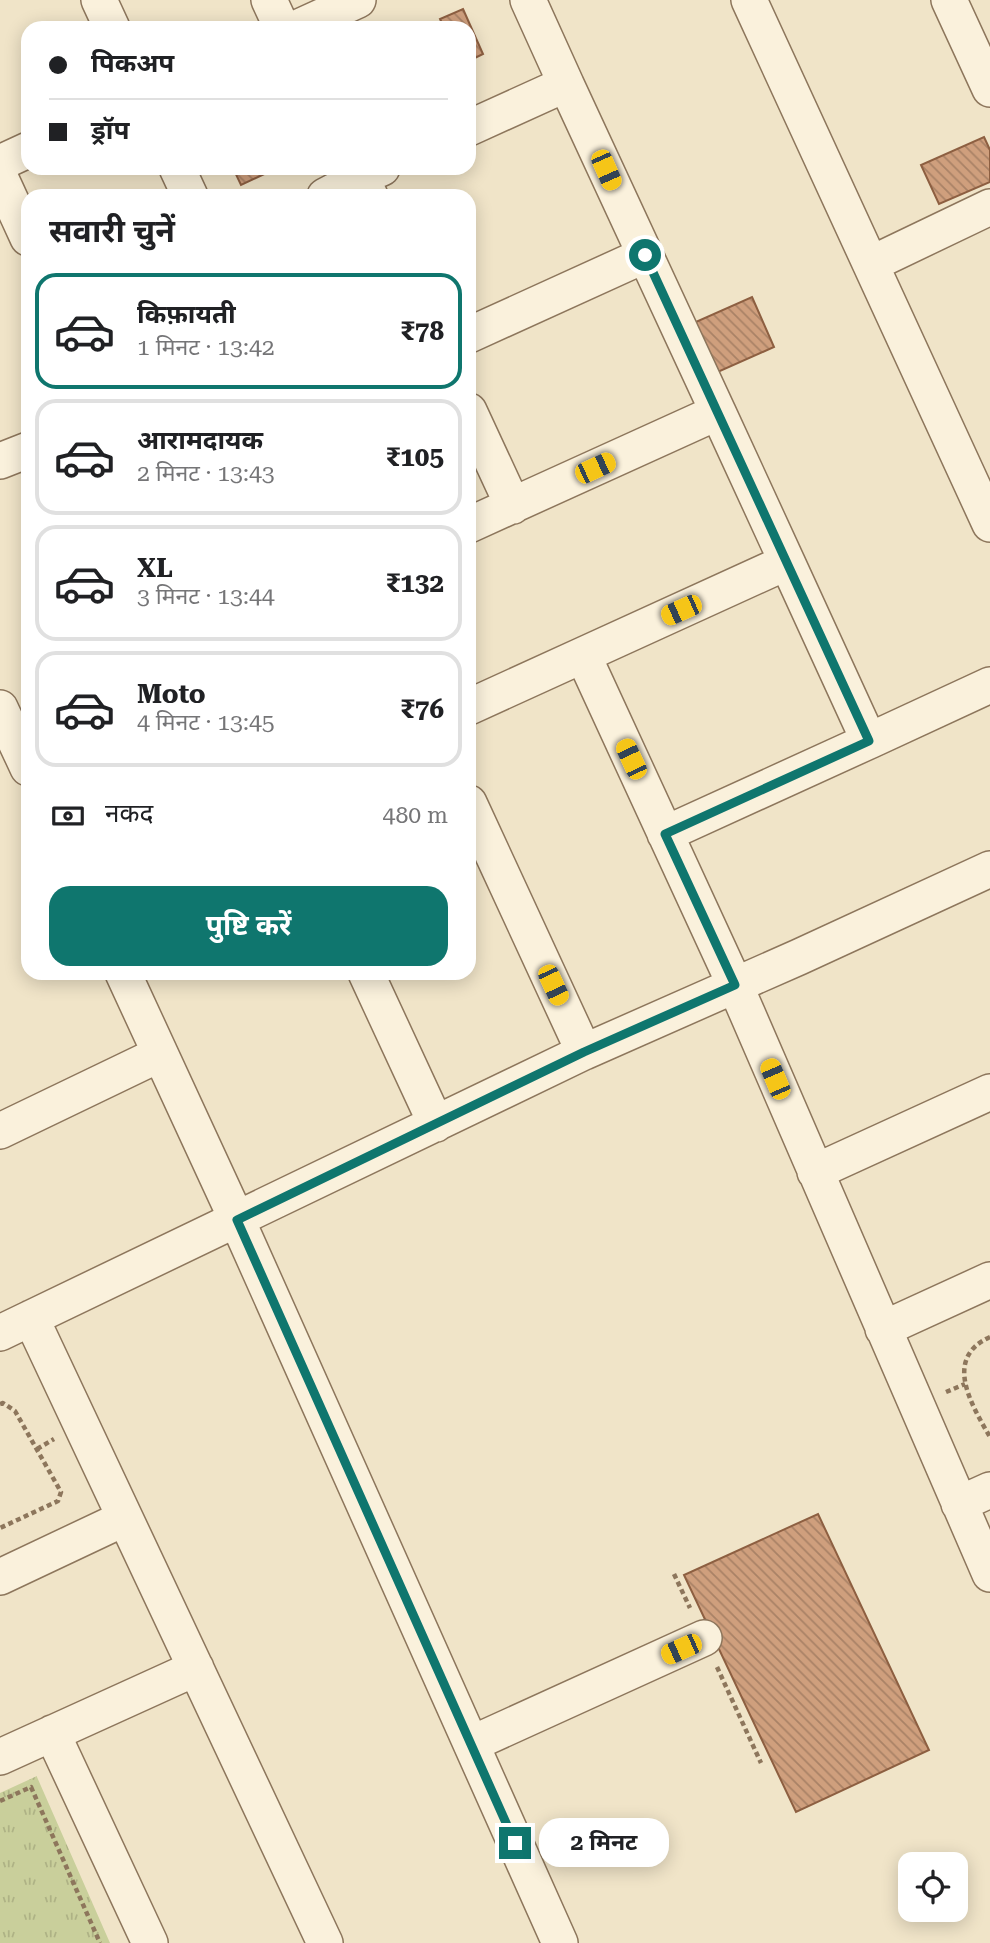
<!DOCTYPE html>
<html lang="hi">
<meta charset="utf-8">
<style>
:root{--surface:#fff;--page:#f6f6f6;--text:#202124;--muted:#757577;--line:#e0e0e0;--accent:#0f766e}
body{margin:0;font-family:"Roboto Serif","Noto Sans Devanagari",serif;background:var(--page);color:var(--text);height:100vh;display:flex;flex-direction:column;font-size:26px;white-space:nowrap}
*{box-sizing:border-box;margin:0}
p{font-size:23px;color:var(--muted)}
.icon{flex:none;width:38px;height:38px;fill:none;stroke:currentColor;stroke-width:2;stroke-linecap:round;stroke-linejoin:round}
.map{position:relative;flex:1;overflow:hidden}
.details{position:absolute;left:21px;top:189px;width:455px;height:791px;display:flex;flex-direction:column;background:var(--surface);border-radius:21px;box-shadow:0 4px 18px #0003}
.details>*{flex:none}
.hud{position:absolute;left:21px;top:21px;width:455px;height:154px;border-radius:21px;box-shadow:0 4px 18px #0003;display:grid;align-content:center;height:154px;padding:0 28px;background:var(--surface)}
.controls{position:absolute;left:898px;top:1852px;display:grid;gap:14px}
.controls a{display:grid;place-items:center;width:70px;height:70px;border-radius:14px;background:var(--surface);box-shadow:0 4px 18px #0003;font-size:35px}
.end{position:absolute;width:32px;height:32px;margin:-16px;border:9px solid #0f766e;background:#fff;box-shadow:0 0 0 4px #fff}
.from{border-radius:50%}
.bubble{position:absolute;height:49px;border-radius:21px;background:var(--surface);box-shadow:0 4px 18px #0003;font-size:23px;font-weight:700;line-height:49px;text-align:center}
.car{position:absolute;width:21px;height:42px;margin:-21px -10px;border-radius:9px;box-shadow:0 0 5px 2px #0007;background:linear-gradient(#f5c518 24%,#345 0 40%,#f5c518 0 76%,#345 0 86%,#f5c518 0)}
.hud b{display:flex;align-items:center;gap:24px;height:66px;font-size:26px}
.hud b+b{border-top:2px solid var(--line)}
.hud i{width:18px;height:18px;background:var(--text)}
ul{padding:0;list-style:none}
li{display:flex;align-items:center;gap:21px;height:116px;margin:0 14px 10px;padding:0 14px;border:4px solid var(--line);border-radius:21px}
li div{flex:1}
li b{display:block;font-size:26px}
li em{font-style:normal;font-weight:700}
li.current{border-color:var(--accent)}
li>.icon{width:63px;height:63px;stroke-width:1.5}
h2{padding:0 28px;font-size:32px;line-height:84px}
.pay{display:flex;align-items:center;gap:18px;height:77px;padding:0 28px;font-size:26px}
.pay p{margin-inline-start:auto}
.primary-button{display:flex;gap:14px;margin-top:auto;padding:14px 28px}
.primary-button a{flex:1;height:80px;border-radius:21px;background:var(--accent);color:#fff;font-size:28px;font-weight:700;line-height:80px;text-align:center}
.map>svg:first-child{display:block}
.grass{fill:url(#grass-tufts)}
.building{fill:url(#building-back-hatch);stroke:#8d5f41;stroke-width:2}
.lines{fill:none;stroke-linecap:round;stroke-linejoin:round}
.minor-casing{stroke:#8d765c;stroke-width:38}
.path{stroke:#8d765c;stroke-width:4.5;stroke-dasharray:5 3.5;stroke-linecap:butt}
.minor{stroke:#faf1dc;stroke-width:35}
.route{stroke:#0f766e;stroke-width:9}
</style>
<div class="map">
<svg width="990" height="1943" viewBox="0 0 990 1943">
<defs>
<pattern id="grass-tufts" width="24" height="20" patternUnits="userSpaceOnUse" patternTransform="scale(1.75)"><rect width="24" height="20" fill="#c9cf9b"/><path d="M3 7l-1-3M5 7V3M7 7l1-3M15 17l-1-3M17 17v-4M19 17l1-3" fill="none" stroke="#aeb285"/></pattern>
<pattern id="building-back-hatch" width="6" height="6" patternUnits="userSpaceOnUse" patternTransform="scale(1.75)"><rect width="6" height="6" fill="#cf9f7d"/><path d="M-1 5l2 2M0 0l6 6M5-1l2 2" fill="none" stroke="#a98266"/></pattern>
</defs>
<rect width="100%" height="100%" fill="#f0e4c8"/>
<path class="grass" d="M37,1776V1777L110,1943H0V1793Z"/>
<path class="building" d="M463,9L483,54L469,61V28H444L440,19Z
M984,137L990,150V182L939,204L921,165Z
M233,168H272L273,170L241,185Z
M752,297L774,347L711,375L689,325Z
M818,1514L929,1750L796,1812L684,1575Z"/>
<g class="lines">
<g class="minor-casing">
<path id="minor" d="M99,0L112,28
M269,0L282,28
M528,0L566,84
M749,0L990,524
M949,0L990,89
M297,28L358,0
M469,128L566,84L718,412
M0,163L28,150
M177,168L190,196
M0,177L28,238
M325,196L361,177
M370,196L361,177L382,168
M871,264L990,207
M469,335L645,255
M469,411L513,506
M0,461L28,450
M469,525L718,412L787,562
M583,655L787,562L869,741L665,834
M469,707L583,655L735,985L990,1574
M0,708L28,768
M869,741L990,685
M469,803L584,1052
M123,973L237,1220L560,1943
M366,973L436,1124
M0,1131L160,1054
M815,1172L990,1092
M31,1318L325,1943
M883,1329L990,1280
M0,1333L584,1052L799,957L990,869
M959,1504L990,1490
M0,1577L125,1518
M52,1733L150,1943
M471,1744L704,1638
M0,1757L196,1668"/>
</g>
<path class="path" d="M990,1337C943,1358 971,1404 990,1437
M946,1392L965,1384
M0,1404L3,1403L15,1411L61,1492L58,1501L0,1528
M37,1449L54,1439
M674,1574L690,1608
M717,1667L761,1763
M0,1801L31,1787L100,1943"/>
<use href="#minor" class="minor"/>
</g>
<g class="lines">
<path class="route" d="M515,1843L237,1220L584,1052L735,985L665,834L869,741L645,255"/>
</g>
</svg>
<div class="controls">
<a><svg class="icon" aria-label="locate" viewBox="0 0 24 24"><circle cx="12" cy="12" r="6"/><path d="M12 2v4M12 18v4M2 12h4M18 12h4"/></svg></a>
</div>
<i class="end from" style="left:645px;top:255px"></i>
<i class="end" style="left:515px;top:1843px"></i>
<div class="bubble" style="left:539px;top:1818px;width:130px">2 मिनट</div>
<i class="car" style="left:606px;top:170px;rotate:156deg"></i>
<i class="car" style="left:595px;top:468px;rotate:65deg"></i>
<i class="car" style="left:681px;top:610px;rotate:246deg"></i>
<i class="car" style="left:631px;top:759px;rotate:335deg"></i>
<i class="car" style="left:553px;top:985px;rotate:155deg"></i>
<i class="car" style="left:775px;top:1079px;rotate:337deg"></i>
<i class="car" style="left:681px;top:1649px;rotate:246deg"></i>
<div class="hud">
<b><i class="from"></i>पिकअप</b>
<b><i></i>ड्रॉप</b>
</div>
<section class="details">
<h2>सवारी चुनें</h2>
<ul>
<li class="current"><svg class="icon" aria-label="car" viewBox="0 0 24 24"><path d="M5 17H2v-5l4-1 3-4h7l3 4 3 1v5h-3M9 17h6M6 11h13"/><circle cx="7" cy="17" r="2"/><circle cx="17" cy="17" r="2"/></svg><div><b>किफ़ायती</b><p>1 मिनट · 13:42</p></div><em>₹78</em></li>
<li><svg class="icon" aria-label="car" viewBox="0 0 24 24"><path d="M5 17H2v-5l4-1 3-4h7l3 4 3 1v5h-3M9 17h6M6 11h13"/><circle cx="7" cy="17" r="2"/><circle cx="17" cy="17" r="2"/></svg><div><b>आरामदायक</b><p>2 मिनट · 13:43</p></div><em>₹105</em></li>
<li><svg class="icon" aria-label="car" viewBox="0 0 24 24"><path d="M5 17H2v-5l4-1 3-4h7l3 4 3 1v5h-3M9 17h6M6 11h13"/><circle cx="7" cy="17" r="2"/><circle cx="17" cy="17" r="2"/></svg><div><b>XL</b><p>3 मिनट · 13:44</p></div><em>₹132</em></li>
<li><svg class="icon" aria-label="car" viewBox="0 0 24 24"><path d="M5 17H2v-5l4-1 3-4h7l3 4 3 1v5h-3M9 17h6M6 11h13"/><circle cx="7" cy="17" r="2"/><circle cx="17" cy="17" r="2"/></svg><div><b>Moto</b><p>4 मिनट · 13:45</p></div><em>₹76</em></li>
</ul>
<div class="pay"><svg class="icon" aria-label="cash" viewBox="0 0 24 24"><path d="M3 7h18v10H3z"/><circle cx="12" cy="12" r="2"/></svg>नकद<p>480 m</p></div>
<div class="primary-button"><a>पुष्टि करें</a></div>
</section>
</div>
